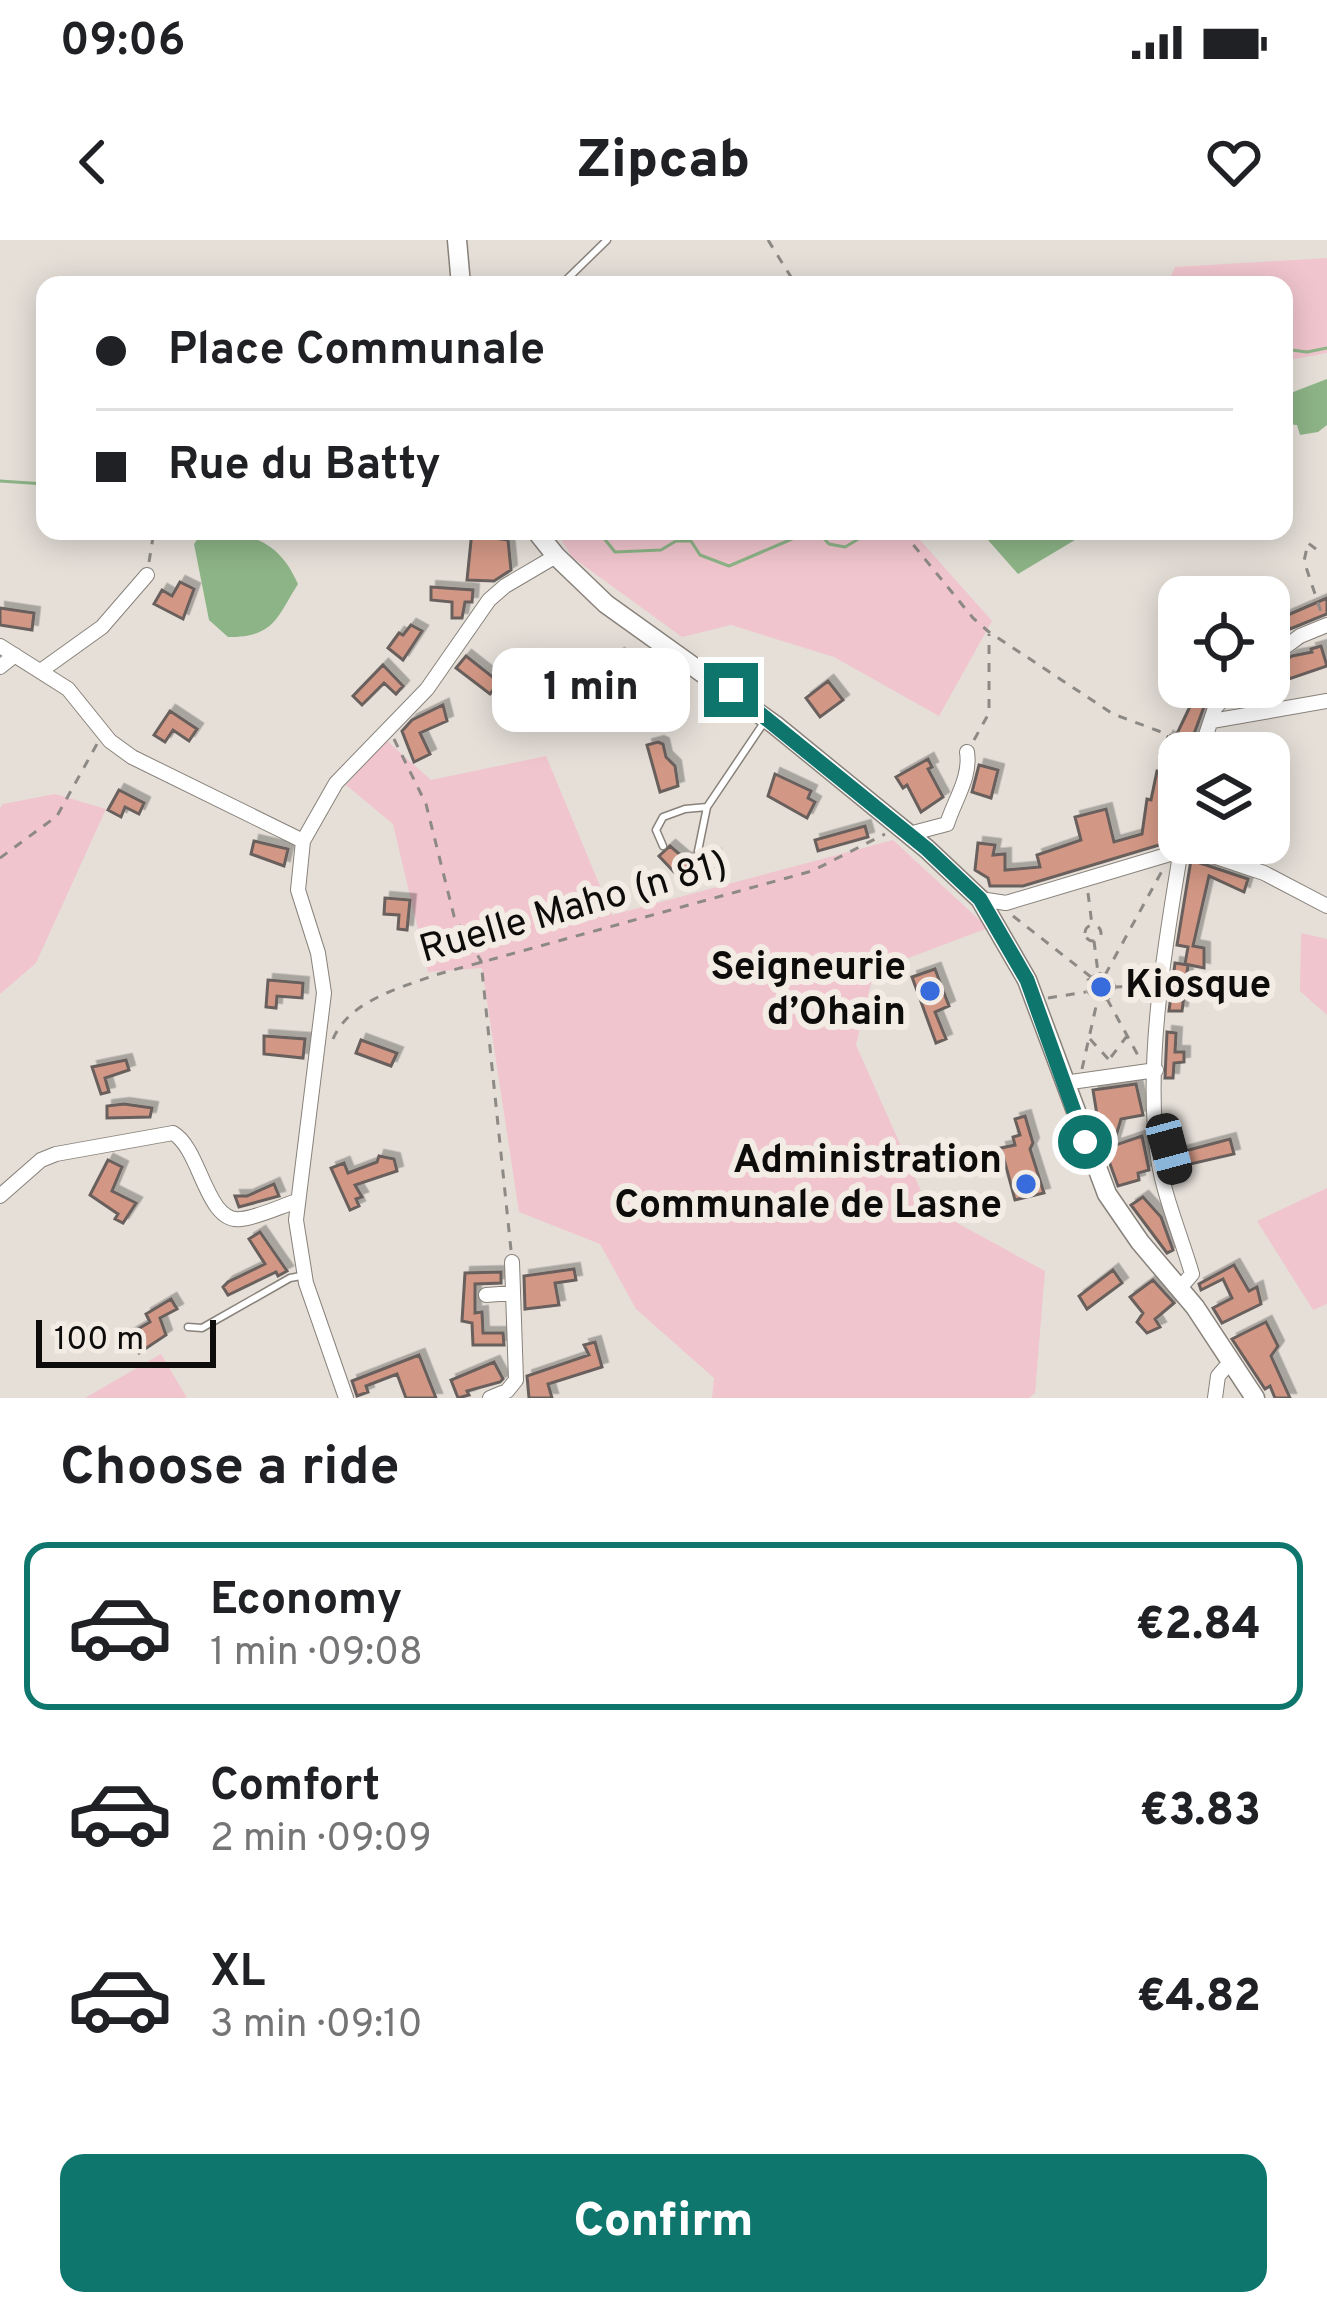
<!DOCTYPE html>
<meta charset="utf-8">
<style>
:root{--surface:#fff;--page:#f6f6f6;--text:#202124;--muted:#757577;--line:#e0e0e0;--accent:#0f766e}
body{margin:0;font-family:Overpass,sans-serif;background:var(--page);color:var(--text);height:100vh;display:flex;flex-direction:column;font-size:45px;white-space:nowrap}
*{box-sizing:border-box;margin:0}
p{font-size:39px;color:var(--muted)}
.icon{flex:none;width:66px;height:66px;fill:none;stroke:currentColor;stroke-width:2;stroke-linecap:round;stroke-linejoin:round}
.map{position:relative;height:1158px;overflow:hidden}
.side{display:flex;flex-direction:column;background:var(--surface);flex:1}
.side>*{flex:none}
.banner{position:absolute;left:36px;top:36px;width:1257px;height:264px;border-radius:24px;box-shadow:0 6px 30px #0003;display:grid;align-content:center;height:264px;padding:0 60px;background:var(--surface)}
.controls{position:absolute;left:1158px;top:336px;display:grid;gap:24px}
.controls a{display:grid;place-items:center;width:132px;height:132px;border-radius:24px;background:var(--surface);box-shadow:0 6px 30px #0003;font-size:60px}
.scale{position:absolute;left:36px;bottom:30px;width:180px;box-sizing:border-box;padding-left:12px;border:6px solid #0e0c0a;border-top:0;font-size:33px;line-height:42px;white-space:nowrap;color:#0e0c0a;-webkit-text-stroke:9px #f3ece5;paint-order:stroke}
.end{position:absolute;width:54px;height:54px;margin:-27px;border:15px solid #0f766e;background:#fff;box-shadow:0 0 0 6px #fff}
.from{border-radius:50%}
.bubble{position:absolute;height:84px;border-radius:24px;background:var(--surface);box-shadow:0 6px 30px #0003;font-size:39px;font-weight:800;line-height:84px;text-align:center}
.car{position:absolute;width:36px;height:72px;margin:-36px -18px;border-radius:15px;box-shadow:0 0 9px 3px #0007;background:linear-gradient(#222 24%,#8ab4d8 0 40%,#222 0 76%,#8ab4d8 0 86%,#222 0)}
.banner b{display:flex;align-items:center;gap:42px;height:114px;font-size:45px}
.banner b+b{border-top:3px solid var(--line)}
.banner i{width:30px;height:30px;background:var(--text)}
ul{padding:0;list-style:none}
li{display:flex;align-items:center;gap:36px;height:168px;margin:0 24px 18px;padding:0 36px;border:6px solid transparent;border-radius:24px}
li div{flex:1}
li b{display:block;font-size:45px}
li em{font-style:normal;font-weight:800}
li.on{border-color:var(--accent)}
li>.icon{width:108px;height:108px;stroke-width:1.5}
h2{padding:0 60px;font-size:54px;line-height:144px}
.cta{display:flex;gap:24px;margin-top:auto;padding:24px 60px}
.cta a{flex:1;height:138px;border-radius:24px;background:var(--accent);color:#fff;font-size:48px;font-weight:800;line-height:138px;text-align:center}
.status{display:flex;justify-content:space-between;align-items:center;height:84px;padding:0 60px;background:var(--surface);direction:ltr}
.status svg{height:33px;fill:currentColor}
header{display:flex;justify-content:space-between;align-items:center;height:156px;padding:0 60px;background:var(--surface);font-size:54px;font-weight:800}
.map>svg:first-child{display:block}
.green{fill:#f1c5ce}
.water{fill:#8db487}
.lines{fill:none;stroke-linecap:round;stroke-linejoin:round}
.stream{stroke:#8db487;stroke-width:3}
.building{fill:#d39885;stroke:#69605d;stroke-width:3;filter:url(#shadow)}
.service-casing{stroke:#88827b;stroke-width:9}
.minor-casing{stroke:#88827b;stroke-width:16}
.secondary-casing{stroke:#88827b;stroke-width:21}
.path{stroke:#8d8984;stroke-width:3;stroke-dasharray:9 9;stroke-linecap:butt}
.service{stroke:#fff;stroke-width:6}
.minor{stroke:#fff;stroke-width:14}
.secondary{stroke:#fff;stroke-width:18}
.route{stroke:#0f766e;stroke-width:15}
.poi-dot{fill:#386cdc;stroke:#f3ece5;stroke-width:4.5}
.labels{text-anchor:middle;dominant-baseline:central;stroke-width:12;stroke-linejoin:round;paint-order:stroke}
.street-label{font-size:39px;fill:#0e0c0a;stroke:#f3ece5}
.poi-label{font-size:39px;font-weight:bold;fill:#0e0c0a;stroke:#f3ece5;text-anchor:end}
</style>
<div class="status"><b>09:06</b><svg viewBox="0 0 49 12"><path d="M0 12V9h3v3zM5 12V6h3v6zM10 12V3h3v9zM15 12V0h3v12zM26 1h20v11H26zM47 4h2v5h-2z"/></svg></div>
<header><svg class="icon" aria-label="back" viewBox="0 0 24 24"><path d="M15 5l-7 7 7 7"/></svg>Zipcab<svg class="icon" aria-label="heart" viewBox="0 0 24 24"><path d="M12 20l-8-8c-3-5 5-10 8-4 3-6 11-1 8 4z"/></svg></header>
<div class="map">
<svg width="1327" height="1158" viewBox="0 0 1327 1158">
<defs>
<filter id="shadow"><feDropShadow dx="5.5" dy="-5.5" stdDeviation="0" flood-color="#0004"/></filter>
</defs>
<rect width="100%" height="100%" fill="#e5dfd8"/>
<path class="green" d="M1327,18V113L1284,121V45H1167L1175,27Z
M556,291H826L831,294L835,291H912L992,381L939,476L834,417L731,385L682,397L572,317Z
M386,500L431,540L546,516L612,675L893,600L988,688L874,731L856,805L928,967L1045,1031L1035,1153L1029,1158H712L714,1138L636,1069L600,1004L519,972L482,728L428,732L393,584L346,545Z
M55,554L106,569L36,723L0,754V568L3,564Z
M1301,693L1327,699V775L1300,751Z
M1327,948V1064L1313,1070L1257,981Z
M161,1114L187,1158H85Z"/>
<path class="water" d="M1327,139V185L1318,192L1300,195L1297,185L1284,184V150L1288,154Z
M203,291C248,291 279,300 298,344C276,379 274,397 228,397L209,380L194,304Z
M980,291H1090L1018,334Z"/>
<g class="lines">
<path class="stream" d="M1284,109L1307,112L1327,108
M0,241L45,244
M598,291L615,312L661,310L676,301H691L700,315L729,326L792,299L799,291
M817,291L829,304L845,307L872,291"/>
</g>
<path class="building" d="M472,291H487V297L508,300L511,330L494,341L467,340Z
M180,342L194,349L183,379L154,364L162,350L172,356Z
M431,347L473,350L472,362H465L462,378H452V362L431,360Z
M1327,358V374L1290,389L1283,377Z
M0,368L34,373L32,390L0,385Z
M411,385L422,391L403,420L388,408L399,393L403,395Z
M1321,406L1327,426L1289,439L1287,435L1269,447V430L1292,416L1312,412L1311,409Z
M619,414L629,423L612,440L564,436V433L557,432L558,419L605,425Z
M466,416L499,442L490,454L456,428Z
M383,425L403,446L396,454L384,443L362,465L353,456Z
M828,441L843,460L820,477L806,458Z
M1206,447H1219L1205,464L1187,513H1179L1172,535L1169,534L1164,563L1179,565L1169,602L1023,646H990L988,638L975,630L978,603L995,605L993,615L1005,614V630L1040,627L1037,615L1081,600L1075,577L1106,569L1114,602L1142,594L1147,559L1151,560L1157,531L1166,533L1162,532L1166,515L1160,513L1168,497L1174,500L1195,456Z
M443,465L447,481L420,493L430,514L414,522L402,491L412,480Z
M170,471L197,489L189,501L173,490L165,502L154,495Z
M658,502L663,504L666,517L675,526L678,546L660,552L647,505Z
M928,519L932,527L928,529L943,557L921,572L907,545L903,548L896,537Z
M979,525L998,530L991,558L972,552Z
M775,534L811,551L808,558L815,562L807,578L768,556Z
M119,550L144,563L139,574L125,567L121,577L108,570Z
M865,586L868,597L818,611L815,600Z
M254,601L288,609L284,626L251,614Z
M670,606L684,618L693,620L715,615L719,627L693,637L674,632L659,616Z
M1191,620L1248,639L1244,652L1209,636L1193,706L1204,708V728L1185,724L1188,707L1177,705Z
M385,658L410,660L407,690L398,689L399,675L384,674Z
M1175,723L1188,725L1182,771H1169Z
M935,729L949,766L935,772L946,799L936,803L912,737Z
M268,740L303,743L302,758L277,756L276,768L266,767Z
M1167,792L1176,793L1175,812H1184V822L1174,823L1173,838H1165Z
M264,796L305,799L303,818L264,814Z
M361,800L397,813L391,826L356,813Z
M126,820L129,830L105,838L109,852L101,854L92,827Z
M1136,844L1143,875L1121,879L1113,906L1142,896L1149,930L1138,933L1139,940L1118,946L1093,877L1097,875L1093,850Z
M124,864L152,868L150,877L107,878V866Z
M1025,876L1033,903L1030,909L1044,953L1015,960L1001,908L1015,905L1013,897L1020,895L1015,879Z
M1230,899L1234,914L1182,926L1181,912Z
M379,916L394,919L397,931L355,945L362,957L356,959L359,966L350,970L331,928L344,923L348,933L377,922Z
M108,920L122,927L112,951L136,963L123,983L115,979L118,974L90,955Z
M274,944L279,956L239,967L235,956H247Z
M1143,957L1161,977L1173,1010L1167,1013L1131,965Z
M260,992L287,1031L278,1036L276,1032L228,1055L223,1047L228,1042L265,1024L249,999Z
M1234,1025L1249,1051L1257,1047L1261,1064L1222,1083L1213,1068L1232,1058L1223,1039L1201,1050L1199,1044Z
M574,1029L576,1040L555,1043L559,1065L525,1069L524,1036Z
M1113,1030L1122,1043L1087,1069L1079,1056Z
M501,1032V1043L475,1044V1073L482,1072L483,1093H503L504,1105H473L472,1083L462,1081L465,1033Z
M1153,1040L1174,1063L1155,1079L1160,1087L1147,1093L1137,1082L1143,1073L1130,1057Z
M171,1059L177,1069L160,1078L166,1095L139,1113L128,1095L150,1082L146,1074Z
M1266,1082L1278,1106L1271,1116L1290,1158H1275L1270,1146L1265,1149L1232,1099Z
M595,1102L602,1127L548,1144L552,1158H529L527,1136L589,1115L584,1105Z
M419,1115L436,1158H406L397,1134L366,1146L368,1152L357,1156L352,1141Z
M494,1122L503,1139L500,1142L467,1151L469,1155L458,1158L451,1140Z"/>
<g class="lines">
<g class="service-casing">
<path id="service" d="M561,45L607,0
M663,606L656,590L663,577L685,569L707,567
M698,611L707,567L765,481
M1164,941L1177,937L1169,909
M188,1087L202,1088L290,1038L301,1036"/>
</g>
<g class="minor-casing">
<path id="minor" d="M0,406L68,449L110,501L132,517L303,601
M1269,419L1300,396L1327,385
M0,427L15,415
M42,430L102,387L147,335
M1212,481L1327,461
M1200,513L1215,468L1234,447
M909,594L947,584C955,559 971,537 967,512
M1181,605L1264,633L1327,666
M980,659L1006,663L1180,611
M1064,843L1156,830
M0,956L41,920L56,914L173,893C201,909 206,984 241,979C259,977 279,967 297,961
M1180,1048L1192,1034C1181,996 1164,957 1158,918C1144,821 1166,700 1182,603
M486,1055L513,1053
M346,1158L306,1043L296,980L324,753L318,713L298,650L303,601L336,543L427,449L489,360L505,346L556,316
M490,1158L507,1151L516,1140L512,1022
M1215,1158L1218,1136L1231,1121"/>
</g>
<g class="secondary-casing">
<path id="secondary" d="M457,0L461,45
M536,291L556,316L606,364L775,485L927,609L980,659L1027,740L1107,954L1140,1002L1195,1067L1255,1158"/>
</g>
<path class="path" d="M768,0L796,45
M902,291L973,378L989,392L1113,474L1188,502
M1316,309L1308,303L1304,321L1321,372
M149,322L154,291
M394,499L426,564L454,676L481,721L511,1010
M974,500L989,473V394
M0,618L57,576L97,504
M1088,653L1092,685
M1013,676L1091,737
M1085 693a8 8 0 1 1 16 0a8 8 0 1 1-16 0Z
M1094,701L1098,733L1088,740V752L1097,760L1109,758L1115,747L1110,736L1098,733
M1105,735L1162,631
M1116,747L1149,745
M1048,758L1086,752
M1107,759L1140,819
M333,799C349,761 400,748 435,735L812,631L885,594
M1090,799L1111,822
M1111,817L1127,796
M1082,829L1097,762"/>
<use href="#service" class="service"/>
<use href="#minor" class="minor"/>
<use href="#secondary" class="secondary"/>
</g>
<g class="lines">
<path class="route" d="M731,450L927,609L980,659L1027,740L1085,902"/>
</g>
<g class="poi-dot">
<circle cx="1101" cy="747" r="12"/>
<circle cx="930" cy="751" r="12"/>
<circle cx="1026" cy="944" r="12"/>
</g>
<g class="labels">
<g class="street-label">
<text transform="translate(574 669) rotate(-16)">Ruelle Maho (n 81)</text>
</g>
<g class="poi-label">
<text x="906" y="729">Seigneurie<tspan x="906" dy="45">d’Ohain</tspan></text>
<text x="1125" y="747" text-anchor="start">Kiosque</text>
<text x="1002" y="922">Administration<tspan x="1002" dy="45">Communale de Lasne</tspan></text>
</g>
</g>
</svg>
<div class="controls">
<a><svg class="icon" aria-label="locate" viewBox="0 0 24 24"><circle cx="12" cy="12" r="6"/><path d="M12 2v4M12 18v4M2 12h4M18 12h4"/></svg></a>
<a><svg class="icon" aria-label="layers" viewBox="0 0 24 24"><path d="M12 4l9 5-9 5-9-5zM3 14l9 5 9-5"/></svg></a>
</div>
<div class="scale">100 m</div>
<i class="end from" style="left:1085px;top:902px"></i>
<i class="end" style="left:731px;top:450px"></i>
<div class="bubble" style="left:492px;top:408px;width:198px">1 min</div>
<i class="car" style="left:1169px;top:909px;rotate:165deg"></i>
<div class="banner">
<b><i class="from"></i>Place Communale</b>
<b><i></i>Rue du Batty</b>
</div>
</div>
<section class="side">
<h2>Choose a ride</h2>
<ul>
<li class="on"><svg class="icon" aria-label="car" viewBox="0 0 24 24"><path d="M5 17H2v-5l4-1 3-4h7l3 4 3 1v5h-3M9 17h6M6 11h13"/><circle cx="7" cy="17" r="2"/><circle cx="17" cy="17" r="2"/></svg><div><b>Economy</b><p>1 min · 09:08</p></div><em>€2.84</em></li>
<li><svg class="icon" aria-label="car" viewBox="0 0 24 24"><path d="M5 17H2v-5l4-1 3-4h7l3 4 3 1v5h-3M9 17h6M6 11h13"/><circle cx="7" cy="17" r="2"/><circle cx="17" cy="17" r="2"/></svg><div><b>Comfort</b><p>2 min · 09:09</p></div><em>€3.83</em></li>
<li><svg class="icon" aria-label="car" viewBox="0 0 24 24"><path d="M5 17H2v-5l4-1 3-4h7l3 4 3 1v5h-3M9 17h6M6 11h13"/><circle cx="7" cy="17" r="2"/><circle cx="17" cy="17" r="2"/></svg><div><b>XL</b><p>3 min · 09:10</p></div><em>€4.82</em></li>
</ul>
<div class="cta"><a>Confirm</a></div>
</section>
